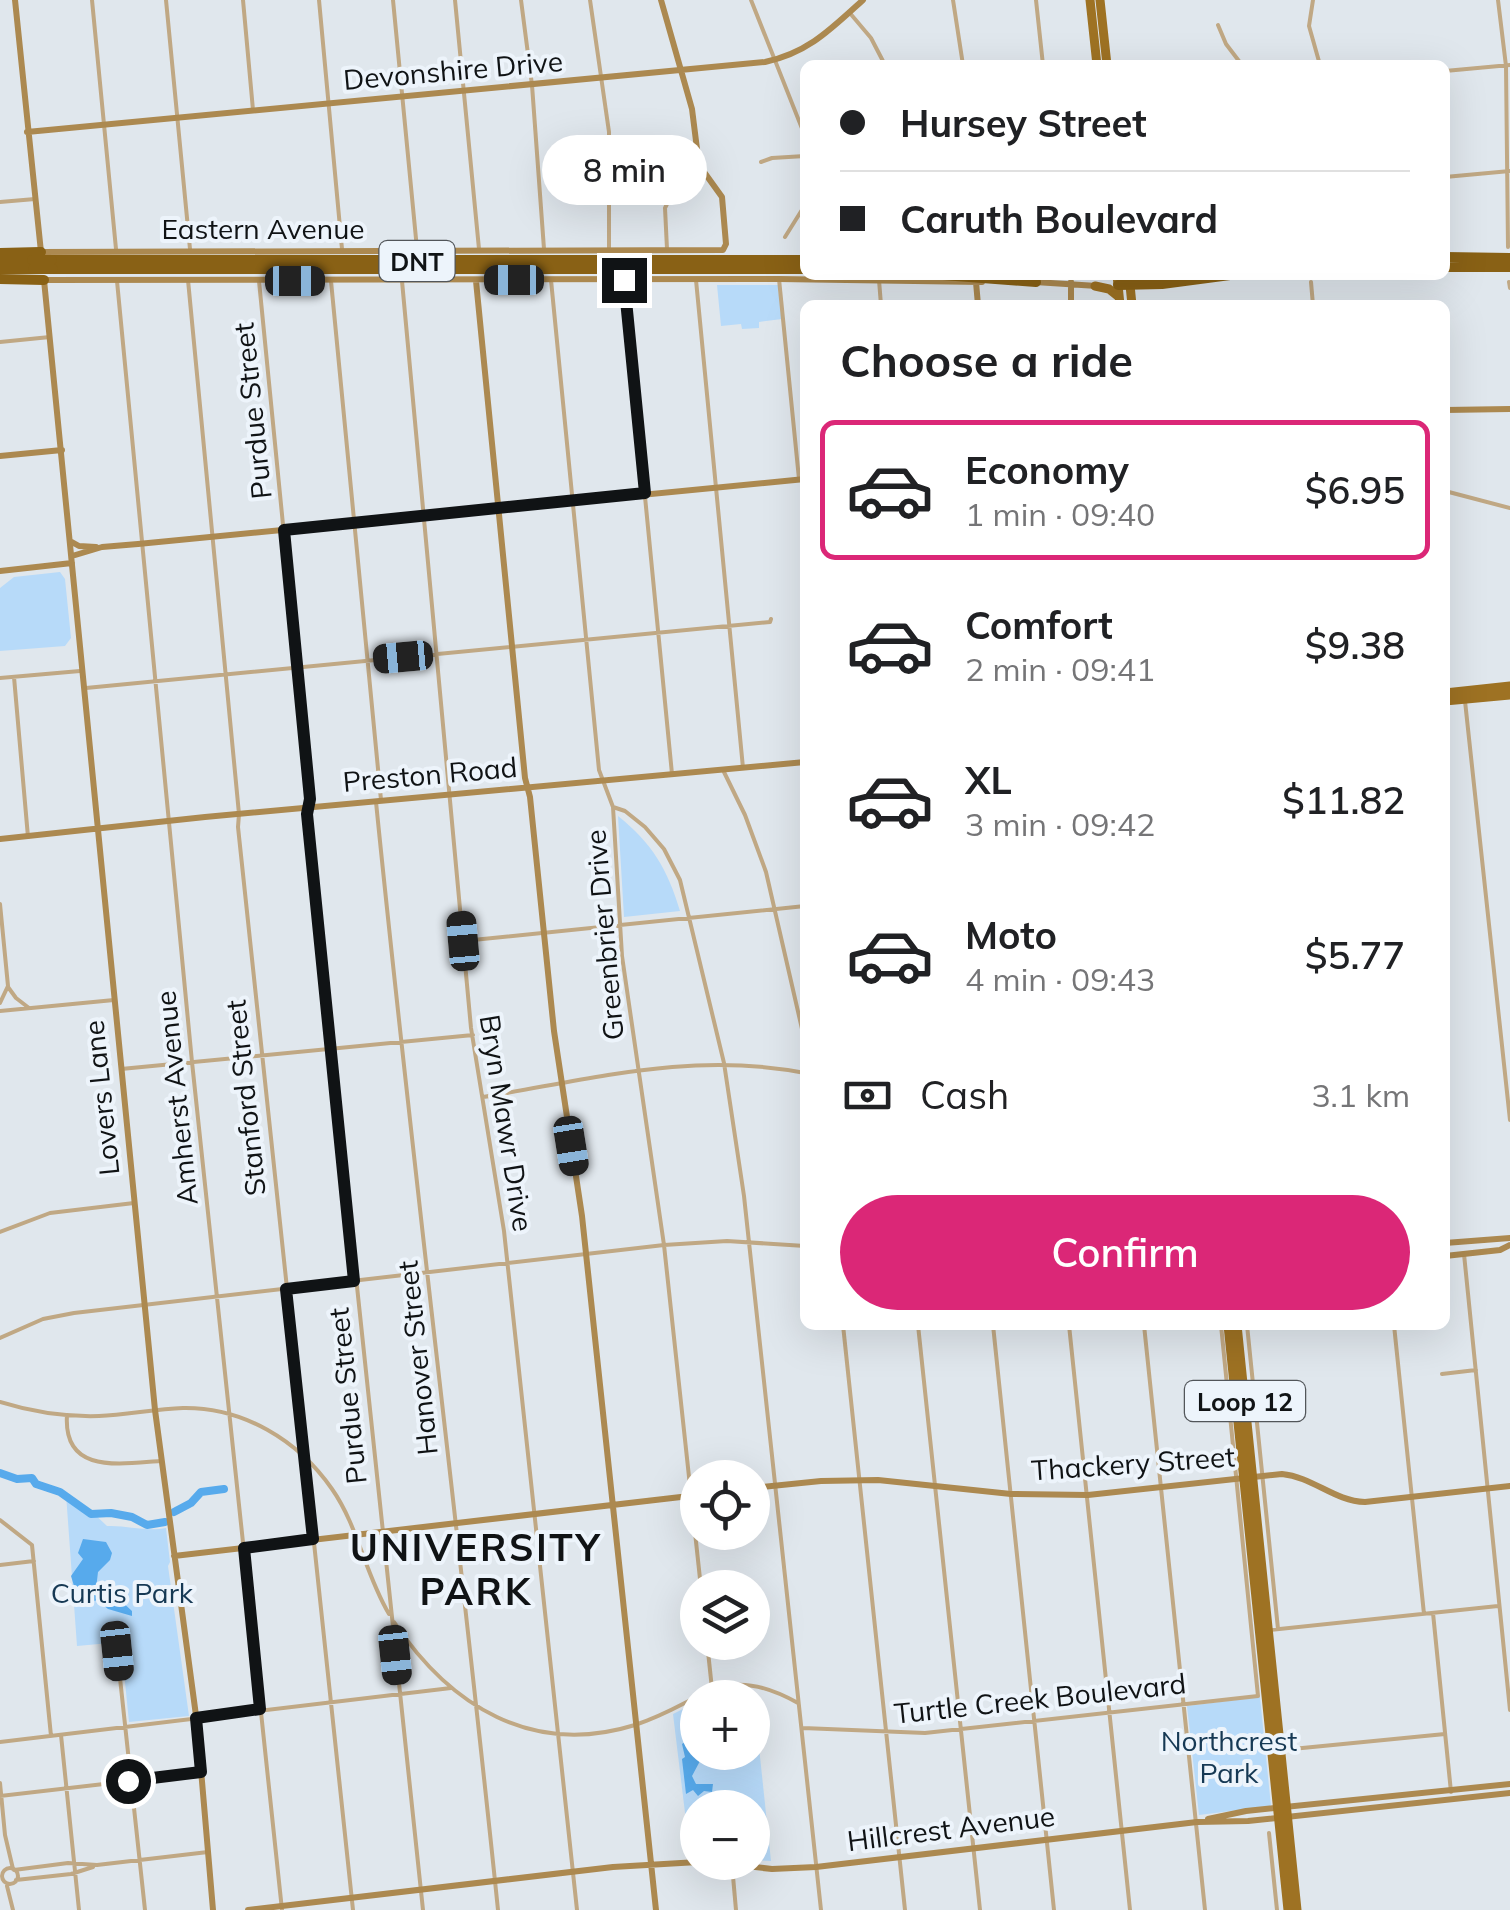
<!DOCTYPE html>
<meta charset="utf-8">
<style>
:root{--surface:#fff;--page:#f6f6f6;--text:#202124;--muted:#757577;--line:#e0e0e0;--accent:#db2777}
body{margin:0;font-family:Mulish,sans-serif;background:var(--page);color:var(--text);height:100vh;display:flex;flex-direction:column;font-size:38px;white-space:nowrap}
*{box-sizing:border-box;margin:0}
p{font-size:32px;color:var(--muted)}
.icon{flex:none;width:55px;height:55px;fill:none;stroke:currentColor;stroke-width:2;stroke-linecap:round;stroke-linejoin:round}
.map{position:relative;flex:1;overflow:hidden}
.details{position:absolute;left:800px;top:300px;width:650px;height:1030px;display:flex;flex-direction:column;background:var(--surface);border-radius:15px;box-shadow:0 10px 40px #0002}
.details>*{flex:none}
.guide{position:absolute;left:800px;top:60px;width:650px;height:220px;border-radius:15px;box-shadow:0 10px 40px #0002;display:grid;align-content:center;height:220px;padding:0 40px;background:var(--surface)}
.tools{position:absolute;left:680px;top:1460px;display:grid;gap:20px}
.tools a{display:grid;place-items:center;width:90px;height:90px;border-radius:50%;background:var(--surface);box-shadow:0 10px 40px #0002;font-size:50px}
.end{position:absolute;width:45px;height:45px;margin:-22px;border:12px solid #101315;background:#fff;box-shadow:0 0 0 5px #fff}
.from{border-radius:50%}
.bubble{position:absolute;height:70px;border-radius:35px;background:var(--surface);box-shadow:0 10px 40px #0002;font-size:32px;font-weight:600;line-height:70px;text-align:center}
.car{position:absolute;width:30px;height:60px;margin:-30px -15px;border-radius:12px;box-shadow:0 0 8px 2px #0007;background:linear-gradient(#222 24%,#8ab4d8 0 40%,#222 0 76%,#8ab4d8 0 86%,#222 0)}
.guide b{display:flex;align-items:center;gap:35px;height:95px;font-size:38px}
.guide b+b{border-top:2px solid var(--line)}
.guide i{width:25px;height:25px;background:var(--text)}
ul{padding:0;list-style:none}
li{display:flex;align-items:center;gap:30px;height:140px;margin:0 20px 15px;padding:0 20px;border:5px solid transparent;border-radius:15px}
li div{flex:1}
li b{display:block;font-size:38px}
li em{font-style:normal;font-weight:600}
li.on{border-color:var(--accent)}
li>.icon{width:90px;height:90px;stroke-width:1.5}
h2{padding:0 40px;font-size:45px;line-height:120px}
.pay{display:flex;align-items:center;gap:25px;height:110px;padding:0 40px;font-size:38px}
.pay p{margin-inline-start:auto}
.cta{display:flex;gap:20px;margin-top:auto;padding:20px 40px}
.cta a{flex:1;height:115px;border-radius:60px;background:var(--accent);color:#fff;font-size:40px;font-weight:600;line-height:115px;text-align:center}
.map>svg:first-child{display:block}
.green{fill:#b7daf9}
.water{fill:#57aaec}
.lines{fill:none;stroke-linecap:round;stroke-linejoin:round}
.river{stroke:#57aaec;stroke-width:8}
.street{stroke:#c0a884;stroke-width:4}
.secondary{stroke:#ac8950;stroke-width:6}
.primary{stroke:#9e7223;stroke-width:9}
.highway{stroke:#896115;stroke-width:10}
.highway-bridge{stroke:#896115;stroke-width:10}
.route{stroke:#101315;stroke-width:12}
.labels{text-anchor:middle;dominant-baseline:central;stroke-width:8;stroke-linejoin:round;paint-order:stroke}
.shield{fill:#edf4fb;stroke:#52565a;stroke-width:2.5}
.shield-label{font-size:25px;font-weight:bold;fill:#101315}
.street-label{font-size:28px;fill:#101315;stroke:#edf4fb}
.park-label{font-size:28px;fill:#163954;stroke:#edf4fb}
.district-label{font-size:38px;font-weight:bold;letter-spacing:2.5px;fill:#101315;stroke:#edf4fb}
</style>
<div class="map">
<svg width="1510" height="1910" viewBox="0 0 1510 1910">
<rect width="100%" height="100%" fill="#e0e7ed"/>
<path class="green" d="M717,285H779L782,319L759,322V328L742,329L741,324L721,326Z
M60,572L65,579L71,638L65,646L0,651V588L14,577Z
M618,816C652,843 668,870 680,911L624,917Z
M66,1494L90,1510L107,1526C127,1525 146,1532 166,1528L170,1562L168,1566L189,1716L129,1722L121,1642L77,1646Z
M753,1690L771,1861L753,1860L752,1808H698L697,1855L690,1854L673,1714L697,1702L698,1752H752V1698L706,1697L721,1692Z
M1260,1697L1271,1806L1199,1815L1187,1706Z"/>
<path class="water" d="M83,1539L106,1542L112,1553L110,1560L98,1572L96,1589L119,1599L132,1611V1616L108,1609L97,1600L91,1602L75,1589L71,1576L83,1559L78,1553Z
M686,1720L697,1736L698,1752L716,1753L700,1761L692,1776L696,1784H713L712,1792L704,1791L698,1796L693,1790L686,1794L682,1759L685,1757L682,1744L685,1742L681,1725Z"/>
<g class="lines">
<path class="river" d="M0,1473L17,1479L32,1478L36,1484L60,1492L91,1514L111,1513L132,1517L147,1525L165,1522
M174,1512L191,1503L201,1492L224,1489"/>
<path class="street" d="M92,0L116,249
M166,0L190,249
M243,0L253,110
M319,0L342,249
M393,0L417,249
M455,0L479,249
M521,0L532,85L544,249
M590,0L609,132V249
M751,0L805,136
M953,0L963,65
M1036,0L1043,65
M1313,0L1309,26L1320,65
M1498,0L1506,66L1508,247
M849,12L871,38L885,65
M1218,25L1226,44L1242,65
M1445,71L1510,65
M761,162L772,158L805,156
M1445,177L1510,171
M0,202L35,199
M785,237L805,205
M667,249L665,208L669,200
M779,279L799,479
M188,280L239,814L238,827L353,1910
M551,280L599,770L613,807L622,956L664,1245L701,1588
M696,280L743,768
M879,280L881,305
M117,281L192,1062L282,1910
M259,281L310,799L307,814L423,1910
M331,281L381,800
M402,281L471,1028L504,1231L577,1910
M624,281L672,774
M1311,282L1313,305
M1509,282L1510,288
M0,342L50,337
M1445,491L1510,508
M14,677L28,837
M0,678L80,671
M86,688L770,622L771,619
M1465,701L1510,1120
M723,770L745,815L766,872L805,1042
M376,802C413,1171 460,1540 498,1910
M613,807L625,811L645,827L664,849L680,880L724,1063L744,1196L821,1910
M0,904L8,986L0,1003
M463,941L805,906
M8,987L16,998L29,1008
M0,1011L114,1000
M121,1069L473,1035
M483,1097C593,1079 692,1051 805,1073
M0,1232L50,1213L134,1203
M1464,1254L1510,1710
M843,1325L905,1910
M918,1325L980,1910
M993,1325L1054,1910
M1069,1325L1130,1910
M1144,1325L1205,1910
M1247,1325L1278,1629
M1394,1325L1424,1614
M0,1338L43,1319L74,1313L664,1245L727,1241L805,1246
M1442,1374L1476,1370
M0,1402C32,1412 66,1417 99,1416C127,1415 154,1409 183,1408C243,1407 298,1440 332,1489C358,1526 365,1574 389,1614
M67,1415C63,1474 119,1464 160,1461
M0,1520L32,1545L51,1736
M0,1565L34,1561
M1433,1613L1451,1792
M394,1622C450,1706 532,1757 635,1725C704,1703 721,1660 798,1703
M1269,1630L1498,1606
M116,1641L145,1910
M707,1642L712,1689
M803,1728L925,1733L1258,1696L1221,1325
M61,1735L79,1910
M0,1742L451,1688
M1282,1750L1445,1734
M0,1783L5,1835L13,1869
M0,1796L199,1773
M1269,1833L1277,1910
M732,1865L736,1910
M2 1876a8 8 0 1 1 16 0a8 8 0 1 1-16 0Z
M14,1870L68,1863L97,1865L208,1852
M16,1880L71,1874L93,1867
M7,1886L13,1910"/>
<path class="secondary" d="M15,0L41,252
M27,132L765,62C808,53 831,29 863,0
M41,252L723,250L726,244L722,197L699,165L692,109L661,0
M44,280L155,1410L197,1723L213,1910
M45,280L779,279L982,282
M476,281L525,778L530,797L554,1031L582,1216L656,1910
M976,282L978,305
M1035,282L1097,286
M1071,282V305
M1445,410L1510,409
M0,456L62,450
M70,541L79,546L96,547
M72,556L102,547L138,544L805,479
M0,571L72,563
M0,839L205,817L805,762
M1445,1243L1510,1238
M1445,1256L1500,1250L1510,1245
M752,1488L821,1481L878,1480L1011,1494L1088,1495L1282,1474C1313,1477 1334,1501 1365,1502L1510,1486
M174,1556L698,1495
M1208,1819L1246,1811L1510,1784
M710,1862L772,1869L816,1867L1197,1822L1248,1821L1510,1793
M248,1910L613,1867L698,1862"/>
<path class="primary" d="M1090,0L1097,65
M1100,0L1107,65
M1117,275L1120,305
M1129,275L1132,305
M1095,286L1109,289L1119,297
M1445,693L1510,686
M1445,701L1510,695
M1228,1325L1288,1910
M1237,1325L1297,1910"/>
<path class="highway" d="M0,253L41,252
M1445,257L1510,258
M52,260H805
M0,261L32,260
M1445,267H1510
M0,269H33
M53,269H805
M943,275L1036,282
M0,279L44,280
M1118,285L1162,284L1230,275"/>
<path class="highway-bridge" d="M32,260H52
M33,269H53"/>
</g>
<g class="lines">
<path class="route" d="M128,1781L201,1772L196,1718L260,1709L244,1548L313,1539L286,1289L354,1281L307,814L310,799L284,530L645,493L624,280"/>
</g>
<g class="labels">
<g class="shield">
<rect x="379.5" y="241" width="75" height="40" rx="8"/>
<rect x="1185" y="1381" width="120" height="40" rx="8"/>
</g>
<g class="shield-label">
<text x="417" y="261">DNT</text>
<text x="1245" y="1401">Loop 12</text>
</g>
<g class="street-label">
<text transform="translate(453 70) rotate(-5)">Devonshire Drive</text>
<text x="263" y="228">Eastern Avenue</text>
<text transform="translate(252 411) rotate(-96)">Purdue Street</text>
<text transform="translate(430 774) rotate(-5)">Preston Road</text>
<text transform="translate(604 935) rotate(-95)">Greenbrier Drive</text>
<text transform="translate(101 1098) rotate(-96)">Lovers Lane</text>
<text transform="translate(176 1098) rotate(-96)">Amherst Avenue</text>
<text transform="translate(245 1098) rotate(-96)">Stanford Street</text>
<text transform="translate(507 1123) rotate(81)">Bryn Mawr Drive</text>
<text transform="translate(417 1358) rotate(-96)">Hanover Street</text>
<text transform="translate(347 1396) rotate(-96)">Purdue Street</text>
<text transform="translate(1133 1463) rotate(-4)">Thackery Street</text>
<text transform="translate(1040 1698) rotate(-6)">Turtle Creek Boulevard</text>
<text transform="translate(951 1828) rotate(-7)">Hillcrest Avenue</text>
</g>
<g class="park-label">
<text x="122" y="1592">Curtis Park</text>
<text x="1229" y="1740">Northcrest<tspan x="1229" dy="32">Park</tspan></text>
</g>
<g class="district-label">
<text x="476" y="1547">UNIVERSITY<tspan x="476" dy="44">PARK</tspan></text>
</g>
</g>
</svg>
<div class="tools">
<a><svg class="icon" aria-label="locate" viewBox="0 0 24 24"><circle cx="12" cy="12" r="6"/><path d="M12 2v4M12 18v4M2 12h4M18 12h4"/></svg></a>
<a><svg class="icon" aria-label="layers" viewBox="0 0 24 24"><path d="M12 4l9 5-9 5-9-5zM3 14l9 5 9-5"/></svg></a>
<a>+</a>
<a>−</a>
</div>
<i class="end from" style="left:128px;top:1781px"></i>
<i class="end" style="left:624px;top:280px"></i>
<div class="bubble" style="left:542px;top:135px;width:165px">8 min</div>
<i class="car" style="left:514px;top:280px;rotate:270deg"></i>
<i class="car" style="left:295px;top:281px;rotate:90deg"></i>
<i class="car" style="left:403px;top:657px;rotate:265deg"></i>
<i class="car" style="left:463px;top:941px;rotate:355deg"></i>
<i class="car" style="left:571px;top:1146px;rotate:171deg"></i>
<i class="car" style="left:117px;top:1651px;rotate:174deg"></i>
<i class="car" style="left:395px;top:1655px;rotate:174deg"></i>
<div class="guide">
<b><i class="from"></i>Hursey Street</b>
<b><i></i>Caruth Boulevard</b>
</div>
<section class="details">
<h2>Choose a ride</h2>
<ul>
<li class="on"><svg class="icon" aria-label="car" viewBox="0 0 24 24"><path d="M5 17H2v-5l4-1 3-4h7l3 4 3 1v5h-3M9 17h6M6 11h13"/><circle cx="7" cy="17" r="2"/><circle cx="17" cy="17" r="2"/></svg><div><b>Economy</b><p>1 min · 09:40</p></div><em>$6.95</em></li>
<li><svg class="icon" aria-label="car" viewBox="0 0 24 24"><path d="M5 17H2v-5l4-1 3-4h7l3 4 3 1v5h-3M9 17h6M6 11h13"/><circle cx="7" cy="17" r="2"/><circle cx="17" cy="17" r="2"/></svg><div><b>Comfort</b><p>2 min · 09:41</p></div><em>$9.38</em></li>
<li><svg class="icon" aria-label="car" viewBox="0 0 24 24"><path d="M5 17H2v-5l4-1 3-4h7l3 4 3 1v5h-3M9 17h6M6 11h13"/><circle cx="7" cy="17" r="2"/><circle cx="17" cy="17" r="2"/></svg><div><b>XL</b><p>3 min · 09:42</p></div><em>$11.82</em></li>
<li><svg class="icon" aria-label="car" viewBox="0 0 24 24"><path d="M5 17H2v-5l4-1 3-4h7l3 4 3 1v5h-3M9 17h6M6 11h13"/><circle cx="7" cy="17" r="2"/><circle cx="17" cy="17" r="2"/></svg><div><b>Moto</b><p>4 min · 09:43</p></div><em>$5.77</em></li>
</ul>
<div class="pay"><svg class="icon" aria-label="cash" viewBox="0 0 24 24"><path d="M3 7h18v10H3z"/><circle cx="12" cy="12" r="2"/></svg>Cash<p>3.1 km</p></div>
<div class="cta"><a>Confirm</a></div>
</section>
</div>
